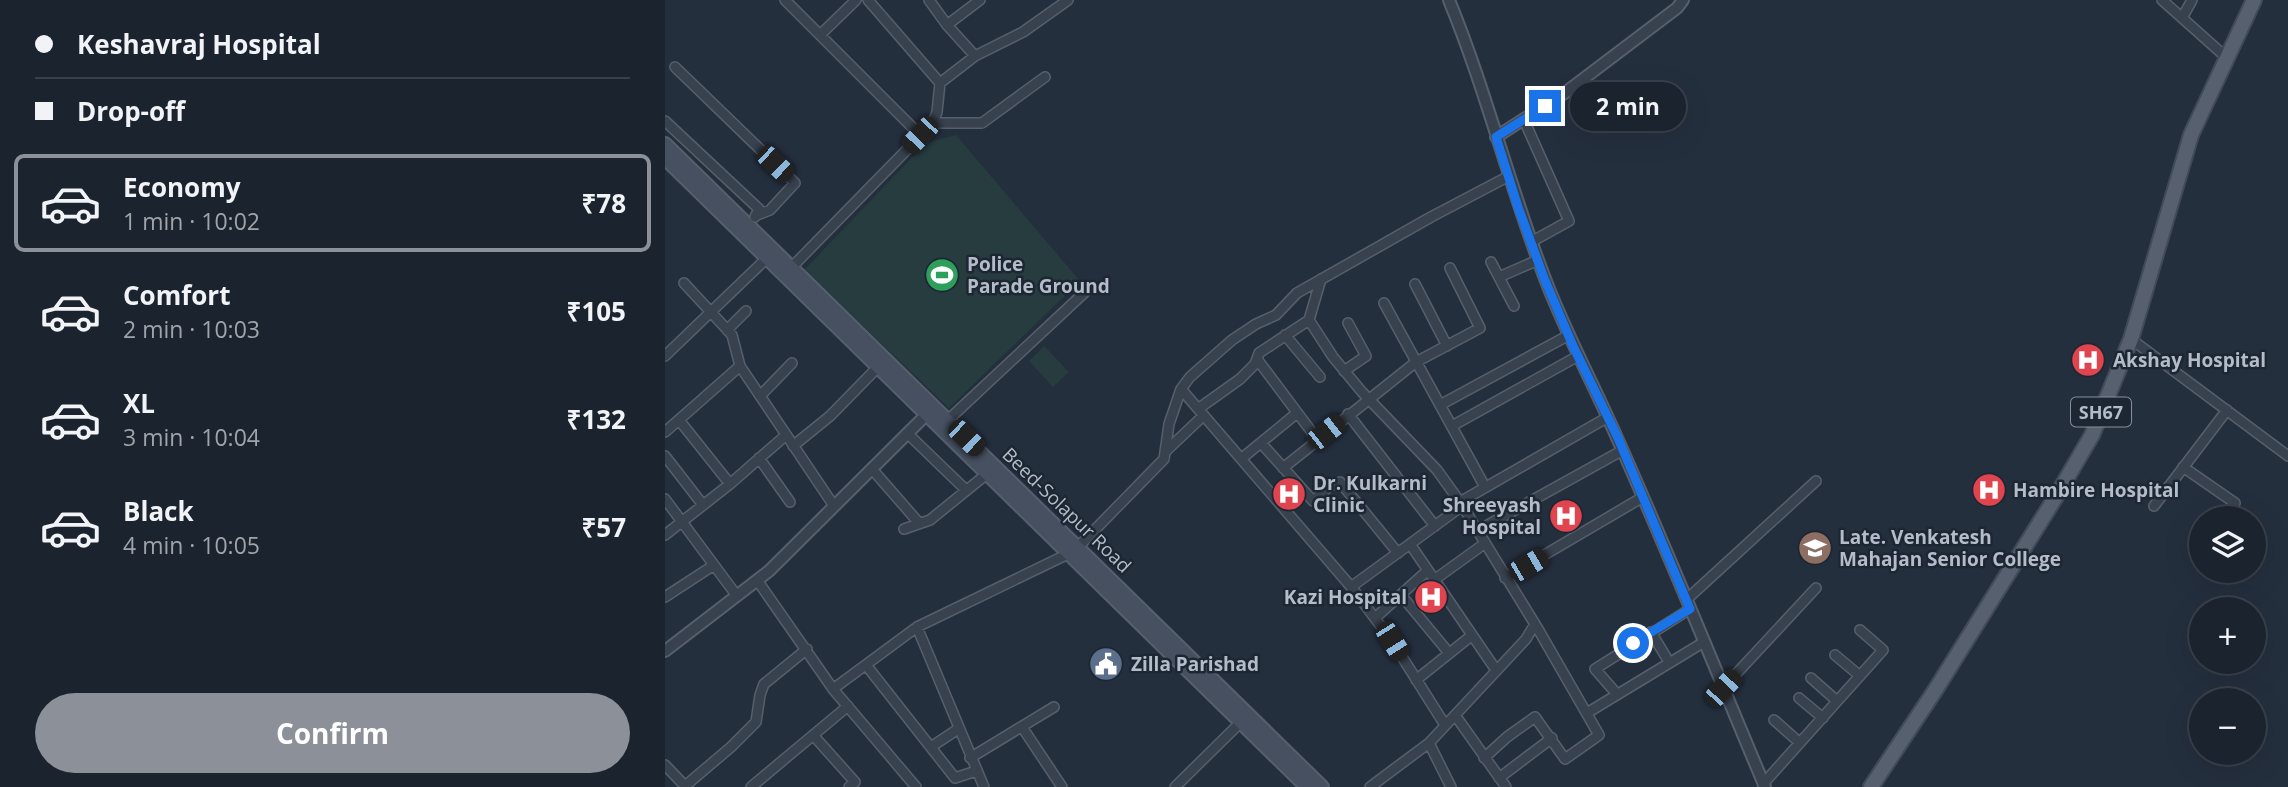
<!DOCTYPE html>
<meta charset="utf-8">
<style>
:root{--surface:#1b232e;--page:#282f3a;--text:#f1f3f6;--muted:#a0a4aa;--line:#39404a;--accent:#8c9099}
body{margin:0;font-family:"Open Sans",sans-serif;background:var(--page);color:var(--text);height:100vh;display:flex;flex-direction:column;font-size:26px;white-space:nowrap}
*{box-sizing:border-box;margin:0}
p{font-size:23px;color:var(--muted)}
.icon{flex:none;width:38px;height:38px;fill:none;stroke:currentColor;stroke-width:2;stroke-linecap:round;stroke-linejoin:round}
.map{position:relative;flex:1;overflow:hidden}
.side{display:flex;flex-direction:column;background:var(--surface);width:665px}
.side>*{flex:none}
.hud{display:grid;align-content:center;height:154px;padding:0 35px;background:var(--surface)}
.tools{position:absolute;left:1524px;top:506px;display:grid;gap:14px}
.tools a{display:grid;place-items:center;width:77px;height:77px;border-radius:50%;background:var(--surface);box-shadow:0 7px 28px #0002,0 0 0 2px var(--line);font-size:35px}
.end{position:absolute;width:32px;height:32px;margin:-16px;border:9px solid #1a73e8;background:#fff;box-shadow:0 0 0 4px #fff}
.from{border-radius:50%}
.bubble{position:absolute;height:49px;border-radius:24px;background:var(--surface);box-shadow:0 7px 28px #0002,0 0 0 2px var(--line);font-size:23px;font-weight:700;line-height:49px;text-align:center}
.car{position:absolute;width:21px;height:42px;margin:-21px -10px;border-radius:9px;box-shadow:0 0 5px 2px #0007;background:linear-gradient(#222 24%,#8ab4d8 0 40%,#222 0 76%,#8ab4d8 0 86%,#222 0)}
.hud b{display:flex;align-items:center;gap:24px;height:66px;font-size:26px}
.hud b+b{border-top:2px solid var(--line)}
.hud i{width:18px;height:18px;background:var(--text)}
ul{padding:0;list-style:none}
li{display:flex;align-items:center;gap:21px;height:98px;margin:0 14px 10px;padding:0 21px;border:4px solid transparent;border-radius:10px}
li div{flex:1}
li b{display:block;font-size:26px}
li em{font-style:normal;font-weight:700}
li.current{border-color:var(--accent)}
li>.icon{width:63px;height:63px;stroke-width:1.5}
.button{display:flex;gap:14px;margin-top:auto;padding:14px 35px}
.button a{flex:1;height:80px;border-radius:42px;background:var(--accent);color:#fff;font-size:28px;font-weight:700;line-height:80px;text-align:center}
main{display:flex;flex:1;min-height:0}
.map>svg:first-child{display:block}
.green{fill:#263c3f}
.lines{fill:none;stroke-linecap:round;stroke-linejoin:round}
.minor-casing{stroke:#565f6c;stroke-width:12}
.tertiary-casing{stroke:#565f6c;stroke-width:14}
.secondary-casing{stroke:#565f6c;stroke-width:16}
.primary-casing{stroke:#414a57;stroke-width:18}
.minor{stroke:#38414e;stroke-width:9}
.tertiary{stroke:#38414e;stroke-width:10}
.secondary{stroke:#465061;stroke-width:12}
.primary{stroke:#56606e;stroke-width:14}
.route{stroke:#1a73e8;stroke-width:9}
.labels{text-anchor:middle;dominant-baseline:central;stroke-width:5;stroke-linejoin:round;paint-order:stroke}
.shield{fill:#1d2633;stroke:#878f9c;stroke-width:2}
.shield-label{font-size:18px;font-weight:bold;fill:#b4bcc9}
.poi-label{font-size:19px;font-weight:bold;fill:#b4bcc9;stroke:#1d2633;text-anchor:start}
.street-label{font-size:19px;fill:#b4bcc9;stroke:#1d2633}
</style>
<main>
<section class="side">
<div class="hud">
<b><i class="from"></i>Keshavraj Hospital</b>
<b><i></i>Drop-off</b>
</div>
<ul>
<li class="current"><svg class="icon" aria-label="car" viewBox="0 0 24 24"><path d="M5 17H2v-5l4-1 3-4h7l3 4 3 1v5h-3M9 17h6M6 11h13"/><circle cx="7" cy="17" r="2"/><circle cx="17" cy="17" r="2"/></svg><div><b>Economy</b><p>1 min · 10:02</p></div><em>₹78</em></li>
<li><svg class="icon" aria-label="car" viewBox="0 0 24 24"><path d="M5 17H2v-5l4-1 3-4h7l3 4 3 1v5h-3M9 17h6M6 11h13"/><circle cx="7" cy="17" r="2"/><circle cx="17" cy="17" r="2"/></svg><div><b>Comfort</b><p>2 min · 10:03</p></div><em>₹105</em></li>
<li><svg class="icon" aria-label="car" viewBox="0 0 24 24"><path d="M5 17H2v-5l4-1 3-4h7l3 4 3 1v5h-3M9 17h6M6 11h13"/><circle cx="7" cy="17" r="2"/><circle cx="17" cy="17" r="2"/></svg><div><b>XL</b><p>3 min · 10:04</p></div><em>₹132</em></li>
<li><svg class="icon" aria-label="car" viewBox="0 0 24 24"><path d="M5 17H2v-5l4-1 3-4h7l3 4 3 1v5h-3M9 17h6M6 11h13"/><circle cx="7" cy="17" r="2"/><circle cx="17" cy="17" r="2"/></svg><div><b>Black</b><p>4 min · 10:05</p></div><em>₹57</em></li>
</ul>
<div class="button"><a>Confirm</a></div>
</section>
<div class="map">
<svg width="1623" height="787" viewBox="0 0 1623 787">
<rect width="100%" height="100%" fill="#242f3e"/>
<path class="green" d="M291,135L415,281L284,408L139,270L261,143Z
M379,346L404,372L388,387L364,361Z"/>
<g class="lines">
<g class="minor-casing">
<path id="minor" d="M120,0L255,135
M203,0L275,83
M264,0L282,25L310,56
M1497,0L1562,58
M1517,18L1527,0
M282,25L315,0
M155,35L191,0
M10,67L130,183L105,210L92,215
M859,120L904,221L866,242
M0,121L94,209L90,217
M268,123H317L380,77
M826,262L849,306
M127,267L268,123L272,112L275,83L310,56L358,32L403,0
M834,277L873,260
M19,283L67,335L75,366L169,506
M750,284L782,346
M719,303L820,487
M644,320L668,357L697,392L772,470L795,502L873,629L934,735L900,759L870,717L842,737L819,758
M62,330L81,311
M620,335L655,377
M1466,339L1623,456
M0,356L102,258
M592,359L652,439
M679,371L701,356L683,323
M516,389L688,589L727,641L780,725
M95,396L127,363
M775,405L904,335
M533,409L575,379L590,364L594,353L644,320L656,279
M683,414L770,526
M14,420L65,484
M283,420L419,293
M787,426L913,356
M0,432L75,366
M243,434L301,490
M596,443L648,501L665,486L675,482L733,553
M128,446L165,416L213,367
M500,452L538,416
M0,456L38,505
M94,458L125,502
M576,459L632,413
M1518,467L1570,503
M618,468L751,362L815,328L785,268
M207,469L254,523
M0,499L72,596
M795,502L943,417
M1489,506L1562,410
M239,529L265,520L323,473
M812,531L958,450
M0,535L65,484L120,436
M745,544L831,670
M413,547L499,459L504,424L516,389L525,377L567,340L591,324L611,315L632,293L766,217L844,176
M840,578L978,497
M92,580L168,689
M769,580L819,544
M686,587L797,506
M736,595L784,653
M0,597L49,565
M1021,600L1151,481
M710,618L762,571
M252,627L319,787
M986,632L1004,662
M1170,655L1195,676
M201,665L290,778L311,771
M1146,678L1172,701
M751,680L806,636
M1058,688L1151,588
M951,693L930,669L1025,609
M1134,698L1158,718
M922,713L1039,642
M790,715L841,787
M1109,720L1135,743
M357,727L397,787
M148,735L190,782L184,787
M764,743L786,787
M266,747L293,729
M305,758L389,707
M0,765L20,786L66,747L91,722L95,695L99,684L142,649
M834,778L887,738
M1098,784L1218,650L1195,630
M86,787L183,706
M251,787L168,689L252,627L405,553
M510,787L576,722
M705,787L764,743L861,639L870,624"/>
</g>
<g class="tertiary-casing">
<path id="tertiary" d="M784,0C821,90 844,185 879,276C900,332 929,385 953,440C1004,554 1051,671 1100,787
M831,137L901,92L1012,8L1018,0
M0,651L104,571L262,414"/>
</g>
<g class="secondary-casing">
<path id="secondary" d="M0,144L657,787
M0,158L642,787"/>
</g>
<g class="primary-casing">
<path id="primary" d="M1206,787L1271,689L1392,495L1427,435L1466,339L1526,135L1589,0"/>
</g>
<use href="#minor" class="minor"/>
<use href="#tertiary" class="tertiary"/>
<use href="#secondary" class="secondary"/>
<use href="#primary" class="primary"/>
</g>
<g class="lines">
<path class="route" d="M880,106L831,137L853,207L879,278L908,346L953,438L1025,609L968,643"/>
</g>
<defs>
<g id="stadium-disc" transform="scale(1.75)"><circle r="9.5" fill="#2e9e5b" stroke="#1d2633"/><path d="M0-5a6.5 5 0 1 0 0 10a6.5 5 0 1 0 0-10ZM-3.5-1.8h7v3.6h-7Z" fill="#fff"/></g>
<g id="hospital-disc" transform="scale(1.75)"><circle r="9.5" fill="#e0444e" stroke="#1d2633"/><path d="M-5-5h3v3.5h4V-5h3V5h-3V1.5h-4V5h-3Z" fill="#fff"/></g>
<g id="university-disc" transform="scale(1.75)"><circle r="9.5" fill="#8d6e63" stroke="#1d2633"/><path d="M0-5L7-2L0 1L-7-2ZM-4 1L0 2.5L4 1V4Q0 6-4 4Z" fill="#fff"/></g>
<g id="civic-disc" transform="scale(1.75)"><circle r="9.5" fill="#5c6f8a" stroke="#1d2633"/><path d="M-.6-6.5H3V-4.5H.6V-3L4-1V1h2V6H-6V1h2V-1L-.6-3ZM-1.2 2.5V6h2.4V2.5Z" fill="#fff"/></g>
</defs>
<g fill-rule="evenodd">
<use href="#stadium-disc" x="277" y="275"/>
<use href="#hospital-disc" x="1423" y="360"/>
<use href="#hospital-disc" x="1324" y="490"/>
<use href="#hospital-disc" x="624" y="494"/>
<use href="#hospital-disc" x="901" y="516"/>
<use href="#university-disc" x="1150" y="548"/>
<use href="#hospital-disc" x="766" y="597"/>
<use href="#civic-disc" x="441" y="664"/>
</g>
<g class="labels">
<rect class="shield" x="1406" y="397.5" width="60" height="29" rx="5"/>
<g class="shield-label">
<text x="1436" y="412">SH67</text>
</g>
<g class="poi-label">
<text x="302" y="264">Police<tspan x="302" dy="22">Parade Ground</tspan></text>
<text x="1448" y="360">Akshay Hospital</text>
<text x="648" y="483">Dr. Kulkarni<tspan x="648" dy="22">Clinic</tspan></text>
<text x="1348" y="490">Hambire Hospital</text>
<text x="876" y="505" text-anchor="end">Shreeyash<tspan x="876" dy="22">Hospital</tspan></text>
<text x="1174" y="537">Late. Venkatesh<tspan x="1174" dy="22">Mahajan Senior College</tspan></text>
<text x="742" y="597" text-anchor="end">Kazi Hospital</text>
<text x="466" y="664">Zilla Parishad</text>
</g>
<g class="street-label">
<text transform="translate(402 510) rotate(44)">Beed-Solapur Road</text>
</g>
</g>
</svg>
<div class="tools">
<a><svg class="icon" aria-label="layers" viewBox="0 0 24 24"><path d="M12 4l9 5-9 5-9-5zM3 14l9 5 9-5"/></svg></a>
<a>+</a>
<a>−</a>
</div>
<i class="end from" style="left:968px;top:643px"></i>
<i class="end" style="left:880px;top:106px"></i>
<div class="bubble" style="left:905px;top:82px;width:116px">2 min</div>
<i class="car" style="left:255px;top:135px;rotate:224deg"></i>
<i class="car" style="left:110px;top:164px;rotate:134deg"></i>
<i class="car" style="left:661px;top:432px;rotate:52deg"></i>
<i class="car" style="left:301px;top:438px;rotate:134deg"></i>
<i class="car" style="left:863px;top:565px;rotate:60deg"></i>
<i class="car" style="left:727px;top:641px;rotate:148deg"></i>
<i class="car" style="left:1058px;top:688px;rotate:43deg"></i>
</div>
</main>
